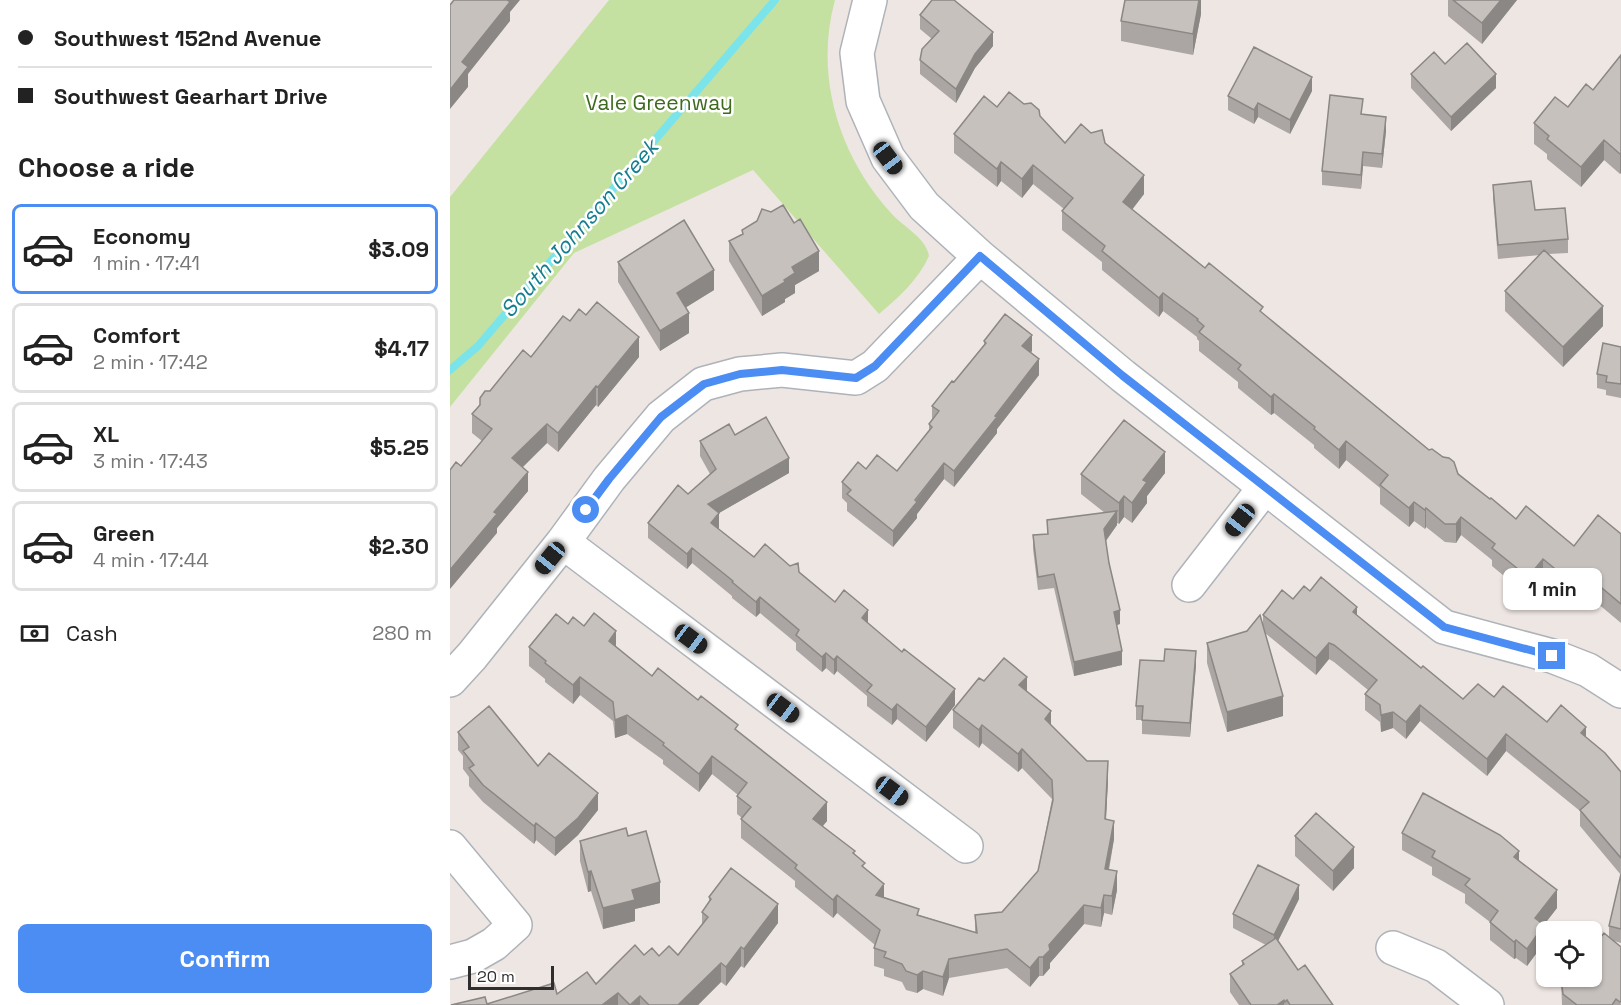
<!DOCTYPE html>
<meta charset="utf-8">
<style>
:root{--surface:#fff;--page:#f2f2f2;--text:#222;--muted:#767676;--line:#e0e0e0;--accent:#4b8df2}
body{margin:0;font-family:"Space Grotesk",sans-serif;background:var(--page);color:var(--text);height:100vh;display:flex;flex-direction:column;font-size:22px;white-space:nowrap}
*{box-sizing:border-box;margin:0}
p{font-size:20px;color:var(--muted)}
.icon{flex:none;width:33px;height:33px;fill:none;stroke:currentColor;stroke-width:2;stroke-linecap:round;stroke-linejoin:round}
.map{position:relative;flex:1;overflow:hidden}
.sheet{display:flex;flex-direction:column;background:var(--surface);width:450px}
.sheet>*{flex:none}
.hud{display:grid;align-content:center;height:132px;padding:0 18px;background:var(--surface)}
.controls{position:absolute;left:1086px;top:921px;display:grid;gap:12px}
.controls a{display:grid;place-items:center;width:66px;height:66px;border-radius:9px;background:var(--surface);box-shadow:0 2px 4px #0004;font-size:30px}
.scale{position:absolute;left:18px;bottom:15px;width:86px;box-sizing:border-box;padding-left:6px;border:3px solid #2e2e2e;border-top:0;font-size:16px;line-height:21px;white-space:nowrap;color:#2e2e2e;-webkit-text-stroke:4px #fff;paint-order:stroke}
.end{position:absolute;width:27px;height:27px;margin:-14px;border:8px solid #4b8df2;background:#fff;box-shadow:0 0 0 3px #fff}
.from{border-radius:50%}
.bubble{position:absolute;height:42px;border-radius:9px;background:var(--surface);box-shadow:0 2px 4px #0004;font-size:20px;font-weight:600;line-height:42px;text-align:center}
.car{position:absolute;width:18px;height:36px;margin:-18px -9px;border-radius:8px;box-shadow:0 0 4px 2px #0007;background:linear-gradient(#222 24%,#8ab4d8 0 40%,#222 0 76%,#8ab4d8 0 86%,#222 0)}
.hud b{display:flex;align-items:center;gap:21px;height:57px;font-size:22px}
.hud b+b{border-top:2px solid var(--line)}
.hud i{width:15px;height:15px;background:var(--text)}
ul{padding:0;list-style:none}
li{display:flex;align-items:center;gap:18px;height:90px;margin:0 12px 9px;padding:0 6px;border:3px solid var(--line);border-radius:9px}
li div{flex:1}
li b{display:block;font-size:22px}
li em{font-style:normal;font-weight:600}
li.selected{border-color:var(--accent)}
li>.icon{width:54px;height:54px;stroke-width:1.5}
h2{padding:0 18px;font-size:27px;line-height:72px}
.pay{display:flex;align-items:center;gap:15px;height:66px;padding:0 18px;font-size:22px}
.pay p{margin-inline-start:auto}
.action{display:flex;gap:12px;margin-top:auto;padding:12px 18px}
.action a{flex:1;height:69px;border-radius:9px;background:var(--accent);color:#fff;font-size:24px;font-weight:600;line-height:69px;text-align:center}
main{display:flex;flex:1;min-height:0}
.map>svg:first-child{display:block}
.green{fill:#c5e1a2}
.lines{fill:none;stroke-linecap:round;stroke-linejoin:round}
.stream{stroke:#7be4ea;stroke-width:8}
.minor-casing{stroke:#aeb3b9;stroke-width:36}
.minor{stroke:#fff;stroke-width:33}
.wall{fill:#aba6a3}
.shaded-wall{fill:#8b8784}
.building{fill:#c7c1bd;stroke:#8b8784;stroke-width:1.5}
.route{stroke:#4b8df2;stroke-width:8}
.labels{text-anchor:middle;dominant-baseline:central;stroke-width:5;stroke-linejoin:round;paint-order:stroke}
.park-label{font-size:21px;fill:#3e6a1f;stroke:#fff}
.water-label{font-size:22px;font-style:italic;fill:#157d8d;stroke:#fff}
</style>
<main>
<section class="sheet">
<div class="hud">
<b><i class="from"></i>Southwest 152nd Avenue</b>
<b><i></i>Southwest Gearhart Drive</b>
</div>
<h2>Choose a ride</h2>
<ul>
<li class="selected"><svg class="icon" aria-label="car" viewBox="0 0 24 24"><path d="M5 17H2v-5l4-1 3-4h7l3 4 3 1v5h-3M9 17h6M6 11h13"/><circle cx="7" cy="17" r="2"/><circle cx="17" cy="17" r="2"/></svg><div><b>Economy</b><p>1 min · 17:41</p></div><em>$3.09</em></li>
<li><svg class="icon" aria-label="car" viewBox="0 0 24 24"><path d="M5 17H2v-5l4-1 3-4h7l3 4 3 1v5h-3M9 17h6M6 11h13"/><circle cx="7" cy="17" r="2"/><circle cx="17" cy="17" r="2"/></svg><div><b>Comfort</b><p>2 min · 17:42</p></div><em>$4.17</em></li>
<li><svg class="icon" aria-label="car" viewBox="0 0 24 24"><path d="M5 17H2v-5l4-1 3-4h7l3 4 3 1v5h-3M9 17h6M6 11h13"/><circle cx="7" cy="17" r="2"/><circle cx="17" cy="17" r="2"/></svg><div><b>XL</b><p>3 min · 17:43</p></div><em>$5.25</em></li>
<li><svg class="icon" aria-label="car" viewBox="0 0 24 24"><path d="M5 17H2v-5l4-1 3-4h7l3 4 3 1v5h-3M9 17h6M6 11h13"/><circle cx="7" cy="17" r="2"/><circle cx="17" cy="17" r="2"/></svg><div><b>Green</b><p>4 min · 17:44</p></div><em>$2.30</em></li>
</ul>
<div class="pay"><svg class="icon" aria-label="cash" viewBox="0 0 24 24"><path d="M3 7h18v10H3z"/><circle cx="12" cy="12" r="2"/></svg>Cash<p>280 m</p></div>
<div class="action"><a>Confirm</a></div>
</section>
<div class="map">
<svg width="1171" height="1005" viewBox="0 0 1171 1005">
<rect width="100%" height="100%" fill="#eee6e2"/>
<path class="green" d="M159,0H385C364,76 389,156 441,213C453,227 476,237 479,256C469,279 448,298 429,314L303,170L124,253L0,407V197Z"/>
<g class="lines">
<path class="stream" d="M0,370L28,346L325,0"/>
<g class="minor-casing">
<path id="minor" d="M420,0L407,53L413,101L438,158L474,206L530,257L673,376L994,627L1102,656L1138,670L1171,691
M113,542L516,846
M739,585L815,487
M0,680L22,656L113,542L159,479L211,417L253,384L290,374L332,370L406,378L425,366L530,257
M0,847L65,925L44,944L23,956L0,962
M943,948L986,966L1037,1005"/>
</g>
<use href="#minor" class="minor"/>
</g>
<path class="wall" d="M751,0V14L743,55L671,41V21Z
M998,0H1067L1032,44L998,16Z
M470,15L543,46L525,68L506,103L470,74V60L482,39L470,29Z
M1171,55L1170,174L1154,160L1131,187L1097,159V154L1084,144V123L1118,107L1143,90Z
M995,64L1046,88L1001,131L961,88V74Z
M862,91L840,134L808,117L804,124L778,110V96Z
M547,107L590,116L615,143H655L694,194L682,210L755,268L813,314L1040,499L1066,519L1124,546L1171,534V623L1140,597L1131,609L1093,578L1078,596L1042,566V560L1011,535L1006,543L995,542L976,527L975,529L964,521L959,527L930,504V488L896,460L889,469L864,448V445L824,413L821,415L788,388V382L749,351V341L747,339V337L713,311L709,317L652,270V262L612,230V211L614,209L583,184L572,198L551,181L547,187L504,153V134Z
M913,114L936,131L932,168L913,166L911,189L872,185V171Z
M1043,185L1085,210L1118,239V253L1098,254L1153,326L1113,367L1055,311V291L1090,255L1048,259L1043,198Z
M292,230L369,271L345,285V293L335,299V302L312,316L279,261V241L292,234Z
M168,262L264,290L236,307L239,333L210,351L168,282Z
M120,321L189,357L148,407L146,405L108,452L97,443L72,467L78,491L47,528V533L11,466L32,441L22,433V414L40,391L81,357Z
M534,341L582,351L581,352L589,375L547,429V433L504,487L494,479L467,514V518L443,547L397,511V503L392,498V482L416,469L447,471L479,431V424L482,419V406L504,382L534,345Z
M1171,347V398L1156,395V390L1147,388V374Z
M285,435L339,473L269,513L268,529L304,557L340,566L349,572L385,602L418,623L505,705L476,742L447,719L442,725L417,706V696L387,671L384,675L376,668L372,672L346,650V643L310,613L306,617L282,598V596L242,563L237,569L198,538V523L238,494L260,474L250,456V441Z
M715,473L697,496V503L682,523L674,517L669,524L667,523V525L656,541L659,563L670,624L666,625L672,665L624,676L604,588L588,590L583,549V535L597,534V520L655,513L631,494V474Z
M860,591L907,616L971,668L1013,699L1044,697L1097,722L1136,738L1171,772V943L1164,941L1171,1005H1112L1111,979L1142,976L1159,937V926L1171,875L1130,826V811L1056,751L1037,776L970,721L956,739L943,728L931,732L930,722L915,710V694L918,690L884,662L879,659L866,675L815,633L833,716L777,732L757,663V643L813,627V615Z
M118,624L134,626L166,647L202,676L288,732L377,821L373,826L405,854L434,897L469,915L525,932V915L552,912L588,871L602,799L572,768L568,772L532,743L529,748L503,728V710L534,681L577,691L601,726L637,761L658,780L656,819L664,839L659,870L667,890L662,915L654,913L651,927L634,924L600,963V968L593,976H589L580,987L557,968L499,978L493,996L473,989L467,993L456,990L452,982L434,976V969L424,966V948L425,945L387,913L383,918L345,887V881L291,838V819L292,818L287,814V796L288,795L262,774L249,792L213,764V760L177,734L165,738L163,721L130,695L123,704L95,682V679L79,666V647Z
M746,665L740,737L692,734V720H686V706Z
M8,732L88,766L148,810L128,835L105,856L86,840L84,844L33,802L19,786V777L13,769V756L8,750Z
M952,833L1069,861L1107,908L1094,925V943L1077,966L1066,958L1064,959L1040,940V922L1015,903V894L982,875V867L952,850Z
M178,836L210,903L185,909V921L153,929L141,891L138,892L130,861V841Z
M845,836L904,868L883,891L845,856Z
M259,897L328,923L294,968L291,966L276,986L271,982L248,1005H1L37,1004L107,994L146,984L194,955H228L252,925V912L259,902Z
M849,899L828,941L848,970L883,1005H789L780,992V974L792,965V961L816,945L783,928V914Z"/>
<path class="shaded-wall" d="M55,0H70L60,12V21L18,74V87L0,109V90L12,62Z
M749,0H751V14L743,55V34Z
M1051,0H1067L1032,44V23Z
M543,32V46L525,68L506,103V89L525,54Z
M1046,74V88L1001,131V117Z
M862,77V91L840,134V120Z
M808,103V117L804,124V110Z
M936,117V131L932,168V154Z
M1154,140V160L1131,187V167Z
M913,152V166L911,189V175Z
M1171,153V173L1170,174V154Z
M551,162V181L547,187V169Z
M583,165V184L572,198V179Z
M694,175V194L673,221V202Z
M369,251V271L345,285V293L335,299V302L312,316V296L334,280L342,267Z
M264,270V290L227,313V293Z
M713,293V311L709,317V298Z
M1153,306V326L1113,367V347Z
M239,313V333L210,351V331Z
M582,335V351L572,362V346Z
M189,337V357L148,407V387Z
M589,359V375L547,429V433L504,487V471Z
M146,386V405L108,452V433Z
M824,394V413L821,415V397Z
M97,424V443L62,478V458Z
M896,441V460L889,469V450Z
M715,452V473L697,496V503L682,523V503L693,480Z
M339,458V473L269,513V528L261,538L258,504Z
M494,463V479L467,514V518L443,547V531Z
M78,472V491L47,528V533L0,589V570L44,512Z
M674,496V517L669,524V503Z
M964,502V521L959,527V508Z
M976,508V527L975,529V510Z
M667,511V525L654,543V529Z
M1011,517V535L1006,543V524Z
M242,548V563L237,569V554Z
M1093,559V578L1078,596V577Z
M1140,578V597L1131,609V590Z
M310,597V613L306,617V602Z
M907,607V624L903,612Z
M418,610V626L412,618Z
M670,610V624L664,626V612Z
M166,631V650L159,641Z
M879,643V659L866,675V658Z
M672,651V665L624,676V662Z
M746,651V665L740,737V723Z
M376,653V668L372,672V657Z
M387,656V671L384,675V660Z
M130,677V695L123,704V685Z
M577,677V695L569,685Z
M505,689V705L476,742V727Z
M833,696V716L777,732V712Z
M447,704V719L442,725V710Z
M970,705V721L956,739V722Z
M601,711V730L595,719Z
M943,712V728L931,732V715Z
M177,715V734L165,738V720Z
M532,725V743L529,748V730Z
M1136,727V743L1131,733Z
M1056,734V751L1037,776V759Z
M572,749V768L568,772V754Z
M262,756V774L249,792V774Z
M658,761V780L655,838V819Z
M148,793V810L128,835L105,856V838Z
M377,802V821L363,837V819Z
M664,821V839L655,888V869Z
M86,823V840L84,844V826Z
M904,847V868L883,891V871Z
M1069,851V869L1064,857Z
M141,871V891L138,892V872Z
M667,871V890L662,915V896Z
M210,882V903L185,909V921L153,929V908L182,890Z
M434,884V903L426,895Z
M849,885V899L824,949V935Z
M1107,890V908L1085,936V918Z
M387,895V913L383,918V900Z
M654,895V913L651,927V908Z
M328,904V923L294,968V949Z
M634,905V924L600,963V968L593,976V957L599,945Z
M1094,925V943L1077,966V949Z
M1066,940V958L1064,959V942Z
M291,947V966L276,986V967Z
M589,957V976L580,987V968Z
M499,959V978L493,996V977Z
M271,963V982L248,1005H228Z
M473,971V989L467,993V975Z
M168,993V1005H152Z
M190,996V1005H181Z
M834,1000V1005H827Z"/>
<path class="building" d="M4,0H57L60,2L12,62L18,67L0,90V5Z
M482,0H504L543,32L525,54L506,89L470,60L472,49L489,31L470,15Z
M675,0H749L743,34L671,21Z
M1003,0H1051L1032,23Z
M1017,43L1046,74L1001,117L961,74L984,52L995,64Z
M804,47L862,77L840,120L808,103L804,110L778,96Z
M1171,55V153L1170,154L1154,140L1131,167L1097,139L1099,136L1084,123L1105,97L1118,107L1136,84L1143,90Z
M559,92L574,104L581,103L589,110L590,116L615,143L631,124L641,133L652,130L655,143L694,175L673,202L755,268L759,263L813,307L810,311L979,450L982,449L993,457L999,458L1004,462L1008,474L1040,499L1041,498L1066,519L1076,506L1124,546L1148,515L1171,534V604L1140,578L1131,590L1093,559L1078,577L1042,548L1045,544L1011,517L1006,524H995L976,508L975,510L964,502L959,508L930,485L938,475L896,441L889,450L864,429L865,427L824,394L821,397L788,369L791,365L749,332L754,326L747,320L748,319L713,293L709,298L652,251L655,246L612,211L623,198L583,165L572,179L551,162L547,169L504,134L534,96L547,107Z
M880,95L913,99L911,114L936,117L932,154L913,152L911,175L872,171Z
M1081,181L1085,210L1115,208L1118,239L1048,245L1043,185Z
M333,205L344,223L350,219L369,251L342,267L345,273L334,280L335,282L312,296L279,241L293,234L292,230L307,221L312,209L321,212Z
M234,220L264,270L227,293L239,313L210,331L168,262Z
M1094,250L1153,306L1113,347L1055,291Z
M147,302L189,337L148,387L146,386L108,433L97,424L62,458L78,472L44,512L47,514L0,570V470L6,462L11,466L42,429L22,414L30,405V398L35,391H40L73,350L81,357L113,316L120,321L129,309L136,315Z
M555,314L582,335L572,346L589,359L545,416L547,417L504,471L494,463L465,500L467,502L443,531L397,494L401,490L392,482L408,462L416,469L427,455L447,471L482,427L479,424L489,411L482,406L502,381L504,382L536,343L534,341Z
M1153,343L1171,347V384L1156,382L1157,376L1147,374Z
M316,417L339,458L258,504L269,513L261,523L304,557L315,544L340,566L348,563L349,572L385,602L394,590L418,610L412,618L452,652L454,649L505,689L476,727L447,704L442,710L417,691L422,685L387,656L384,660L376,653L372,657L346,635L349,630L310,597L306,602L282,582L283,581L242,548L237,554L198,523L228,485L238,494L266,469L250,441L279,424L285,435Z
M674,420L715,452L693,480L697,482L682,503L674,496L669,503L631,474Z
M667,511L654,529L659,563L670,610L664,612L672,651L624,662L604,574L588,577L583,535L598,534L597,520Z
M871,577L907,607L903,612L971,668L973,666L1013,699L1028,684L1044,697L1053,686L1097,722L1111,705L1136,727L1131,733L1155,753L1171,772V858L1130,810L1139,802L1056,734L1037,759L970,705L956,722L943,712L931,715L930,705L915,694L927,680L884,645L879,643L866,658L813,615L832,590L843,599L854,586L860,591Z
M144,613L166,631L159,641L202,676L208,668L248,700L251,696L288,725L285,729L377,802L363,819L405,851L403,853L415,863L412,866L434,884L426,895L469,909L467,915L527,933L525,915L552,912L588,871L603,800L602,780L572,749L568,754L532,725L529,730L503,710L529,678L534,681L554,658L577,677L569,685L601,711L595,719L637,761H658L655,819L664,821L655,869L667,871L662,896L654,895L651,908L634,905L599,945L600,950L593,957H589L580,968L557,949L499,959L493,977L473,971L467,975L456,971L452,964L434,957L436,952L424,948L430,930L387,895L383,900L345,868L347,865L291,819L301,807L287,796L297,783L262,756L249,774L213,745L214,743L177,715L165,720L163,702L130,677L123,685L95,663L96,661L79,647L106,614L118,624L123,617L134,626Z
M810,615L833,696L777,712L757,643L797,631Z
M715,649L746,651L740,723L692,720L693,706H686L690,660L714,661Z
M39,706L88,766L99,753L148,793L128,818L105,838L86,823L84,826L33,785L19,768L24,765L13,751L19,747L8,732Z
M973,793L1050,835L1069,851L1064,857L1107,890L1085,918L1094,925L1077,949L1066,940L1064,942L1040,922L1048,911L1015,885L1020,879L982,857L985,851L952,833Z
M866,813L904,847L883,871L845,836Z
M176,828L178,836L196,831L210,882L182,890L185,900L153,908L141,871L138,872L130,841Z
M808,865L849,885L824,935L783,914Z
M281,868L328,904L294,949L291,947L276,967L271,963L228,1005H199L190,996L180,1005L168,993L152,1005H1L35,997L37,1004L104,983L107,994L137,972L146,984L185,945L194,955L202,948L209,956L219,946L228,955L258,917L252,912L261,899L259,897Z
M1171,874V929L1159,926Z
M1154,933L1171,947V1001L1170,1002L1166,999L1162,1005H1127L1113,994L1111,979L1113,976H1142V948Z
M826,938L848,970L855,965L883,1005H840L837,1000L835,1002L834,1000L827,1005H801L780,974L794,964L792,961Z"/>
<g class="lines">
<path class="route" d="M136,510L159,479L211,417L254,384L290,374L332,370L406,378L425,366L530,256L673,376L994,627L1102,656"/>
</g>
<g class="labels">
<g class="park-label">
<text x="209" y="102">Vale Greenway</text>
</g>
<g class="water-label">
<text transform="translate(129 228) rotate(-49)">South Johnson Creek</text>
</g>
</g>
</svg>
<div class="controls">
<a><svg class="icon" aria-label="locate" viewBox="0 0 24 24"><circle cx="12" cy="12" r="6"/><path d="M12 2v4M12 18v4M2 12h4M18 12h4"/></svg></a>
</div>
<div class="scale">20 m</div>
<i class="end from" style="left:136px;top:510px"></i>
<i class="end" style="left:1102px;top:656px"></i>
<div class="bubble" style="left:1053px;top:568px;width:99px">1 min</div>
<i class="car" style="left:438px;top:158px;rotate:143deg"></i>
<i class="car" style="left:790px;top:520px;rotate:218deg"></i>
<i class="car" style="left:100px;top:558px;rotate:219deg"></i>
<i class="car" style="left:241px;top:639px;rotate:127deg"></i>
<i class="car" style="left:333px;top:708px;rotate:127deg"></i>
<i class="car" style="left:442px;top:791px;rotate:127deg"></i>
</div>
</main>
